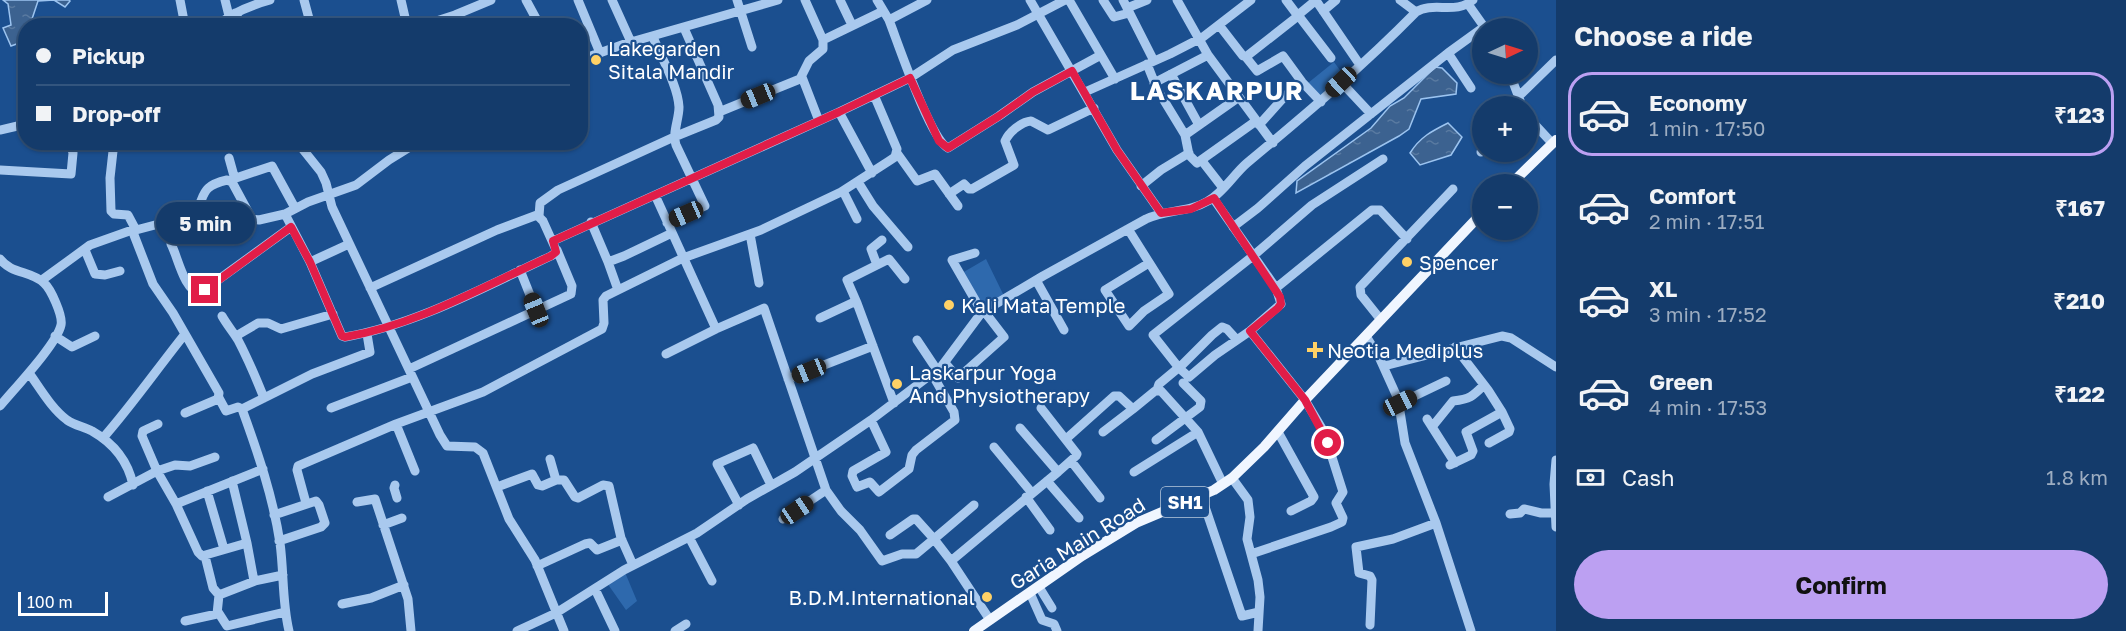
<!DOCTYPE html>
<meta charset="utf-8">
<style>
:root{--surface:#143b6b;--page:#214673;--text:#f1f3f6;--muted:#9dadc1;--line:#33557e;--accent:#bca0f2}
body{margin:0;font-family:"Golos Text",sans-serif;background:var(--page);color:var(--text);height:100vh;display:flex;flex-direction:column;font-size:22px;white-space:nowrap}
*{box-sizing:border-box;margin:0}
p{font-size:20px;color:var(--muted)}
.icon{flex:none;width:33px;height:33px;fill:none;stroke:currentColor;stroke-width:2;stroke-linecap:round;stroke-linejoin:round}
.map{position:relative;flex:1;overflow:hidden}
.side{display:flex;flex-direction:column;background:var(--surface);width:570px}
.side>*{flex:none}
.top-card{position:absolute;left:18px;top:18px;width:570px;height:132px;border-radius:24px;box-shadow:0 2px 4px #0004,0 0 0 2px var(--line);display:grid;align-content:center;height:132px;padding:0 18px;background:var(--surface)}
.needle{width:39px;rotate:86deg}
.controls{position:absolute;left:1472px;top:18px;display:grid;gap:12px}
.controls a{display:grid;place-items:center;width:66px;height:66px;border-radius:50%;background:var(--surface);box-shadow:0 2px 4px #0004,0 0 0 2px var(--line);font-size:30px}
.scale{position:absolute;left:18px;bottom:15px;width:90px;box-sizing:border-box;padding-left:6px;border:3px solid #fff;border-top:0;font-size:16px;line-height:21px;white-space:nowrap;color:#fff;-webkit-text-stroke:4px #1b4f8f;paint-order:stroke}
.end{position:absolute;width:27px;height:27px;margin:-14px;border:8px solid #e11d48;background:#fff;box-shadow:0 0 0 3px #fff}
.from{border-radius:50%}
.bubble{position:absolute;height:42px;border-radius:21px;background:var(--surface);box-shadow:0 2px 4px #0004,0 0 0 2px var(--line);font-size:20px;font-weight:700;line-height:42px;text-align:center}
.car{position:absolute;width:18px;height:36px;margin:-18px -9px;border-radius:8px;box-shadow:0 0 4px 2px #0007;background:linear-gradient(#222 24%,#8ab4d8 0 40%,#222 0 76%,#8ab4d8 0 86%,#222 0)}
.top-card b{display:flex;align-items:center;gap:21px;height:57px;font-size:22px}
.top-card b+b{border-top:2px solid var(--line)}
.top-card i{width:15px;height:15px;background:var(--text)}
ul{padding:0;list-style:none}
li{display:flex;align-items:center;gap:18px;height:84px;margin:0 12px 9px;padding:0 6px;border:3px solid transparent;border-radius:24px}
li div{flex:1}
li b{display:block;font-size:22px}
li em{font-style:normal;font-weight:700}
li.selected{border-color:var(--accent)}
li>.icon{width:54px;height:54px;stroke-width:1.5}
h2{padding:0 18px;font-size:27px;line-height:72px}
.pay{display:flex;align-items:center;gap:15px;height:66px;padding:0 18px;font-size:22px}
.pay p{margin-inline-start:auto}
.primary-button{display:flex;gap:12px;margin-top:auto;padding:12px 18px}
.primary-button a{flex:1;height:69px;border-radius:36px;background:var(--accent);color:#111;font-size:24px;font-weight:700;line-height:69px;text-align:center}
main{display:flex;flex:1;min-height:0}
.map>svg:first-child{display:block}
.park{fill:#2e69ad}
.water{fill:url(#water-ripples);stroke:#9cc4f0;stroke-width:1.5}
.lines{fill:none;stroke-linecap:round;stroke-linejoin:round}
.minor{stroke:#a9c9ee;stroke-width:9}
.major{stroke:#f0f6ff;stroke-width:10}
.route{stroke:#e11d48;stroke-width:8}
.poi-dot{fill:#ffd166;stroke:#1b4f8f;stroke-width:2}
.labels{text-anchor:middle;dominant-baseline:central;stroke-width:4.5;stroke-linejoin:round;paint-order:stroke}
.shield{fill:#1b4f8f;stroke:#bbcadd;stroke-width:1.5}
.shield-label{font-size:18px;font-weight:bold;fill:#fff}
.poi-label{font-size:20px;fill:#fff;stroke:#1b4f8f;text-anchor:start}
.street-label{font-size:20px;fill:#fff;stroke:#1b4f8f}
.district-label{font-size:26px;font-weight:bold;letter-spacing:1.5px;fill:#fff;stroke:#1b4f8f}
</style>
<main>
<div class="map">
<svg width="1556" height="631" viewBox="0 0 1556 631">
<defs>
<pattern id="water-ripples" width="26" height="14" patternUnits="userSpaceOnUse" patternTransform="scale(1.5)"><rect width="26" height="14" fill="#3c6290"/><path d="M2 4q2-2 4 0t4 0M15 11q2-2 4 0t4 0" fill="none" stroke="#597aa1"/></pattern>
</defs>
<rect width="100%" height="100%" fill="#1b4f8f"/>
<path class="park" d="M1334,62L1345,77L1321,100L1308,83Z
M986,259L1004,296L982,308L962,273Z
M624,570L637,601L626,610L607,583Z"/>
<path class="water" d="M3,0H69L70,1L65,7L54,0L38,1L31,22L32,25L26,26L25,41L11,46L3,28L11,25L8,4Z
M1435,67L1442,68L1457,83L1456,94L1421,99L1409,129L1399,136L1296,193L1297,181L1371,128L1390,106L1404,98Z
M1448,123L1462,137L1451,155L1420,165L1410,153C1420,137 1432,131 1448,123Z"/>
<g class="lines">
<path class="minor" d="M180,0L185,26
M225,0L229,16
M304,0L311,26
M401,0L407,26
M526,0L539,24L543,26
M578,0L600,53
M612,0L631,42L778,0
M737,0L752,47
M805,0L823,40L883,11
M840,0L852,25
M877,0L889,20L927,0
M1030,0L1117,150L1161,213
M1103,0L1114,17L1129,13
M1123,0L1154,61
M1177,0L1208,55L1273,143
M1400,0L1416,12
M1468,4L1485,28
M1127,8L1147,0
M1323,11L1336,0
M235,13L243,26
M889,20C898,43 930,139 948,148L999,116L1033,92L1101,55L1069,0
M1219,25L1243,56H1247L1298,16L1286,0
M217,26C232,12 252,5 270,0
M421,26L455,15L491,0
M653,37C661,57 678,86 679,107C679,120 672,132 676,145L705,206L667,223
M1448,53L1471,88
M1101,55L1115,79
M1245,56L1257,71L1283,56L1302,82L1321,102
M1331,58L1298,15L1315,1L1317,2L1360,65
M580,60L630,42
M1147,64L1157,89L1185,135L1189,155L1197,163L1256,121
M1171,74L1199,125
M1510,74L1522,106
M802,77L819,121
M1341,82L1371,114
M1154,83L1208,55
M1085,92L1170,54L1203,37L1251,0
M1518,97L1556,60
M719,112L800,79L809,61L823,49V40
M839,112L872,173
M1527,116L1552,143
M1259,125L1285,96L1302,82
M0,130L26,124
M1185,135L1239,97
M114,142L110,178L111,211L114,214L128,215L136,230L193,215C207,198 197,187 227,180L232,182L252,219L259,220L285,214
M297,142L321,172L326,183L332,207L440,435L447,446L475,447L483,453L509,519L535,560L564,631
M1481,152L1482,151
M897,153L917,181L935,174L958,206
M229,158L234,176L232,182
M1202,161L1223,188
M0,170L71,174L73,153L70,142
M233,179L272,166L295,208
M858,182L873,206L908,247
M1141,186L1161,170L1189,153
M843,191L857,219
M949,194L964,184L969,189H972L1014,165L1005,141C1009,132 1021,122 1031,121L1048,130L1094,108
M655,195L716,329L764,308L826,490L841,511L860,530L882,561L902,554H916L934,539L951,561L990,620
M539,216L540,203L558,190L674,137L716,120L719,117L718,105L684,28
M591,222L608,262L624,256L672,233
M1233,227L1258,208L1305,166L1448,53L1484,27
M1128,229L1169,294L1144,311L1129,326L1105,290L1149,263
M750,234L759,283
M553,241L839,112L910,78L953,50L1017,25L1065,0
M171,244C178,257 184,291 200,293L291,227
M85,250L95,274L105,275L120,271
M975,253L952,260L982,312
M0,259C11,274 32,271 44,283C51,289 63,316 61,325C57,344 14,389 0,406
M310,262L349,244
M608,262L618,290
M877,265L871,249L882,240
M520,270L536,310
M42,280L90,245L135,229L134,235L153,284L173,313L219,393L218,399L185,413
M1036,280L1064,330
M370,288L497,230L537,215L543,221L557,252L551,256C486,286 416,325 345,337L342,336L310,262L285,214L308,202L356,185L389,160L418,142
M1276,288L1372,210H1380L1407,239
M857,303L847,280L889,259L905,279
M222,316C227,325 234,333 238,340C248,359 256,378 264,398
M820,318L852,303H857L894,403
M1381,320L1361,295L1360,287L1453,189
M1250,331L1305,400L1324,432L1343,492L1336,503L1343,518L1342,522L1331,527L1251,554
M55,336L72,347L95,336
M236,336L258,323H268L281,329L333,314
M1366,336L1379,357L1398,399L1405,443L1436,523L1471,631
M917,340L937,370
M1237,340L1227,329L1222,327L1212,335L1179,368L1153,335L1253,256L1312,205L1383,159
M666,354L716,329
M945,363L958,378L1004,337L984,311
M1384,366L1502,336L1511,338L1556,367
M409,369L571,294L572,286L557,250
M29,373C40,388 51,408 67,420C74,425 84,427 92,431C113,443 128,461 133,485
M788,379L873,346
M1157,390L1159,384L1177,369L1179,368L1189,377L1215,355L1250,331L1281,304L1276,288L1213,198
M219,398L226,411L238,407L242,409C258,453 273,497 280,543C284,572 282,602 289,631
M1400,403L1446,381
M331,408L412,377
M1041,408L1077,454L1076,456L1058,472
M242,409L312,374L370,352L367,334
M1427,419L1455,463
M871,420L886,452L853,471L852,476L857,487L870,482L879,492L909,469L912,455L916,450L955,420L954,412L932,374
M158,424L143,431L142,436L157,471L176,504
M396,424L415,471
M1432,427L1453,401C1470,399 1472,397 1484,385
M1103,432L1133,409
M1278,432L1314,497L1311,501L1291,511
M103,438C132,405 157,369 185,334
M1066,439L1114,396H1119L1133,409L1155,391H1161L1198,432L1223,484
M1156,440L1200,407L1201,401L1183,383
M1489,443L1509,432L1510,429L1502,412
M994,447L1032,493
M1556,460L1554,484L1556,527
M1071,461L1100,498
M1450,465L1471,455L1473,451L1466,432L1502,412L1488,390L1455,347
M1134,472L1198,432
M1232,478L1248,500L1250,517L1247,539L1258,580L1260,597L1258,631
M556,480H564L575,497L578,498L603,485L609,486L621,538L633,565
M232,481L247,543L202,556L198,552L176,504L263,469
M1047,481L1079,518
M395,485L394,488L397,498
M497,487L532,474L538,485L542,486L556,480L550,459
M207,491L224,549
M1201,495L1242,616L1259,612
M108,497L157,471L175,465L190,466L215,457
M1026,497L1050,530
M357,502L375,499L408,599L411,631
M306,503L297,470L298,466L396,424L483,392L602,329L604,323L603,300L606,296L683,258L761,230L841,192L889,161L895,157L897,149L874,95
M739,505L717,464L753,448L771,485
M1510,514L1520,513L1524,509L1541,513H1555
M274,515L316,501L319,505L325,523L321,527L279,541
M783,519L826,490
M383,525L402,518
M890,535L913,519H916L934,539L974,505
M689,537L712,581
M247,543L254,581L283,575
M205,556L213,588L219,595
M951,561L1058,472L1020,428
M537,566L585,544L590,543L597,550L622,540
M1039,587L1052,608
M595,589L615,631
M1030,593L1042,620L1054,624L1057,631
M342,604L371,598L404,585
M218,612L227,626L285,612
M185,621L217,614L219,595L255,581
M1370,625L1372,580L1370,576L1359,573L1356,547L1393,539L1436,523
M517,631L556,613L624,570L697,533L747,499L795,472L871,420L941,367L982,312L1043,276L1146,219C1167,209 1188,213 1208,201C1223,193 1234,174 1247,163C1305,115 1363,66 1416,12C1433,1 1456,15 1473,0
M675,631L686,624"/>
<path class="major" d="M1511,184L1556,140
M974,631L1082,556L1136,523L1214,490L1232,478L1264,447L1305,400L1482,213"/>
</g>
<g class="lines">
<path class="route" d="M205,290L291,227L310,262L342,336L345,337C417,325 484,286 551,256L556,252L553,241L839,112L910,78L939,141L948,148L999,116L1033,92L1072,71L1117,150L1161,213L1191,209L1214,198L1280,297L1281,304L1278,308L1250,331L1305,400L1328,443"/>
</g>
<g class="poi-dot">
<circle cx="596" cy="60" r="6"/>
<circle cx="1407" cy="262" r="6"/>
<circle cx="949" cy="305" r="6"/>
<path d="M1312 341h6v6h6v6h-6v6h-6v-6h-6v-6h6z"/>
<circle cx="897" cy="384" r="6"/>
<circle cx="987" cy="597" r="6"/>
</g>
<g class="labels">
<rect class="shield" x="1161" y="487" width="48" height="30" rx="4.5"/>
<g class="shield-label">
<text x="1185" y="502">SH1</text>
</g>
<g class="poi-label">
<text x="608" y="48">Lakegarden<tspan x="608" dy="23">Sitala Mandir</tspan></text>
<text x="1419" y="262">Spencer</text>
<text x="961" y="305">Kali Mata Temple</text>
<text x="1327" y="350">Neotia Mediplus</text>
<text x="909" y="372">Laskarpur Yoga<tspan x="909" dy="23">And Physiotherapy</tspan></text>
<text x="975" y="597" text-anchor="end">B.D.M.International</text>
</g>
<g class="street-label">
<text transform="translate(1077 543) rotate(-32)">Garia Main Road</text>
</g>
<g class="district-label">
<text x="1217" y="90">LASKARPUR</text>
</g>
</g>
</svg>
<div class="controls">
<a><svg class="needle" viewBox="-14 -14 28 28"><path d="M0-13l5 13h-10z" fill="#e53935"/><path d="M0 13l5-13h-10z" fill="#9dadc1"/></svg></a>
<a>+</a>
<a>−</a>
</div>
<div class="scale">100 m</div>
<i class="end from" style="left:1328px;top:443px"></i>
<i class="end" style="left:205px;top:290px"></i>
<div class="bubble" style="left:156px;top:202px;width:99px">5 min</div>
<i class="car" style="left:1341px;top:82px;rotate:227deg"></i>
<i class="car" style="left:758px;top:96px;rotate:248deg"></i>
<i class="car" style="left:686px;top:214px;rotate:246deg"></i>
<i class="car" style="left:536px;top:310px;rotate:338deg"></i>
<i class="car" style="left:809px;top:371px;rotate:248deg"></i>
<i class="car" style="left:1400px;top:403px;rotate:64deg"></i>
<i class="car" style="left:797px;top:510px;rotate:56deg"></i>
<div class="top-card">
<b><i class="from"></i>Pickup</b>
<b><i></i>Drop-off</b>
</div>
</div>
<section class="side">
<h2>Choose a ride</h2>
<ul>
<li class="selected"><svg class="icon" aria-label="car" viewBox="0 0 24 24"><path d="M5 17H2v-5l4-1 3-4h7l3 4 3 1v5h-3M9 17h6M6 11h13"/><circle cx="7" cy="17" r="2"/><circle cx="17" cy="17" r="2"/></svg><div><b>Economy</b><p>1 min · 17:50</p></div><em>₹123</em></li>
<li><svg class="icon" aria-label="car" viewBox="0 0 24 24"><path d="M5 17H2v-5l4-1 3-4h7l3 4 3 1v5h-3M9 17h6M6 11h13"/><circle cx="7" cy="17" r="2"/><circle cx="17" cy="17" r="2"/></svg><div><b>Comfort</b><p>2 min · 17:51</p></div><em>₹167</em></li>
<li><svg class="icon" aria-label="car" viewBox="0 0 24 24"><path d="M5 17H2v-5l4-1 3-4h7l3 4 3 1v5h-3M9 17h6M6 11h13"/><circle cx="7" cy="17" r="2"/><circle cx="17" cy="17" r="2"/></svg><div><b>XL</b><p>3 min · 17:52</p></div><em>₹210</em></li>
<li><svg class="icon" aria-label="car" viewBox="0 0 24 24"><path d="M5 17H2v-5l4-1 3-4h7l3 4 3 1v5h-3M9 17h6M6 11h13"/><circle cx="7" cy="17" r="2"/><circle cx="17" cy="17" r="2"/></svg><div><b>Green</b><p>4 min · 17:53</p></div><em>₹122</em></li>
</ul>
<div class="pay"><svg class="icon" aria-label="cash" viewBox="0 0 24 24"><path d="M3 7h18v10H3z"/><circle cx="12" cy="12" r="2"/></svg>Cash<p>1.8 km</p></div>
<div class="primary-button"><a>Confirm</a></div>
</section>
</main>
